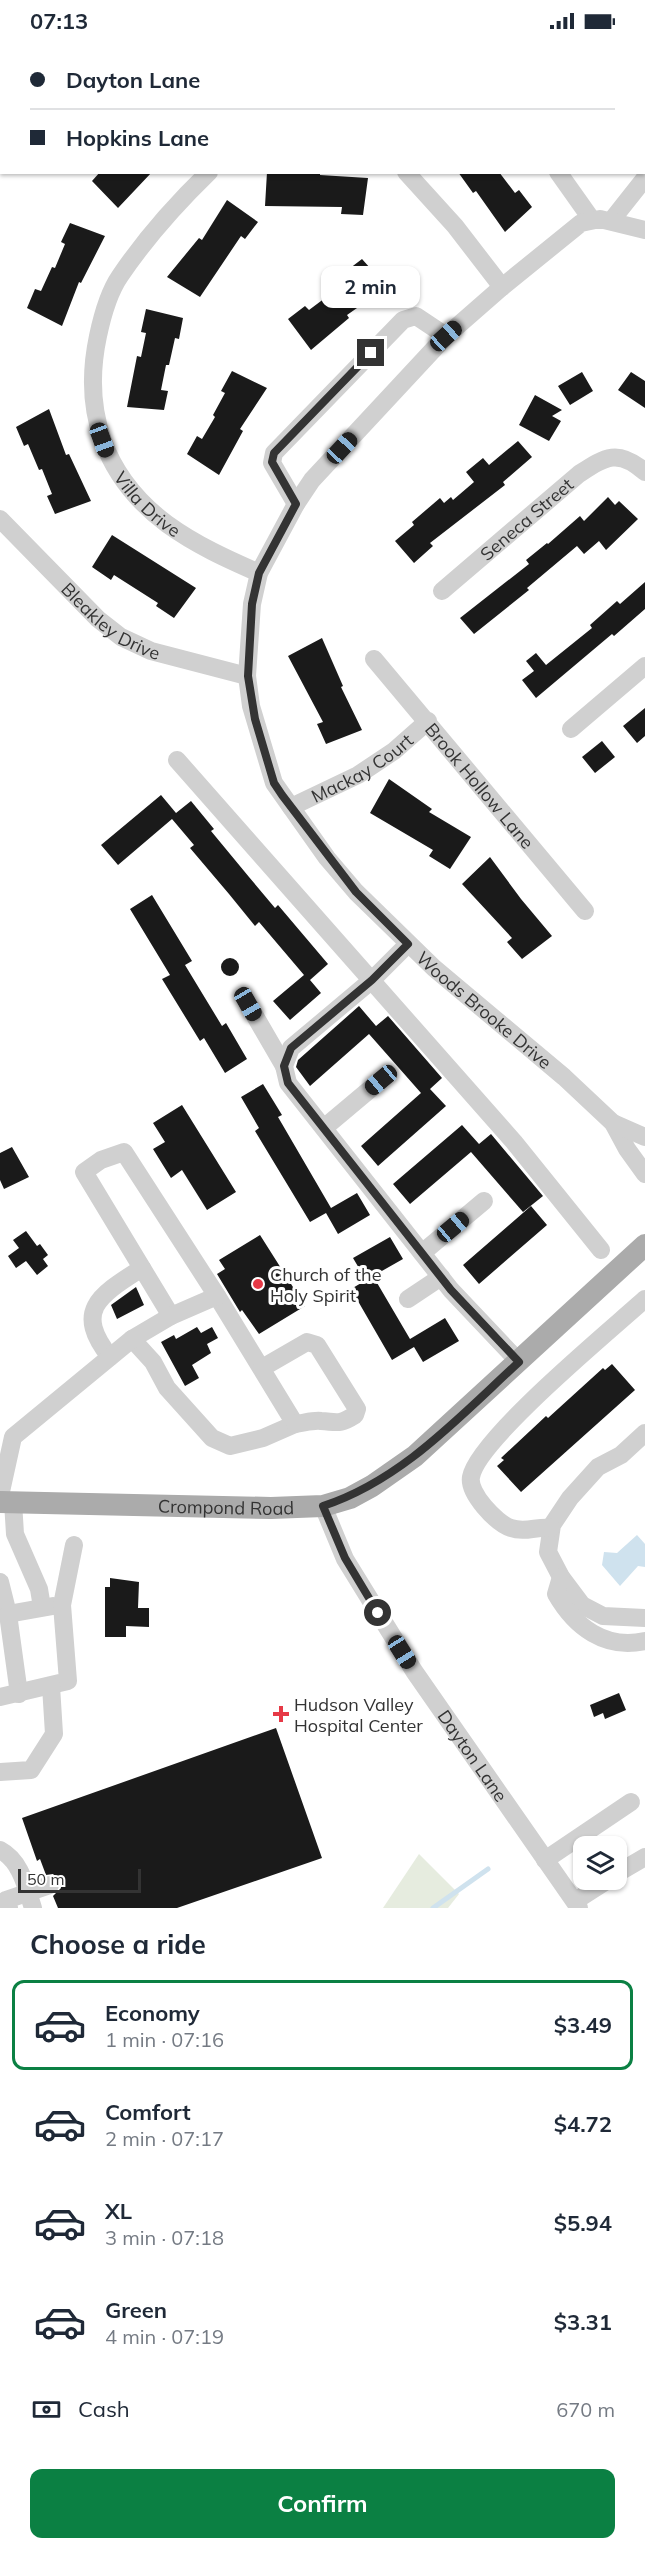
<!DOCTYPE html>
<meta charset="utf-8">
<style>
:root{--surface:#fff;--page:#f2f2f3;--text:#1f2937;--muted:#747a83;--line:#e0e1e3;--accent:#0b8043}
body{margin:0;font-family:Mulish,sans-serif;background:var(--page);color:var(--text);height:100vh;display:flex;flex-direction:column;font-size:22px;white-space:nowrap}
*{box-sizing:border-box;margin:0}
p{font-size:20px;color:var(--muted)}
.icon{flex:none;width:33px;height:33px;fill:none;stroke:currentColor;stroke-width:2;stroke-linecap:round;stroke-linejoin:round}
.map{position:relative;height:1866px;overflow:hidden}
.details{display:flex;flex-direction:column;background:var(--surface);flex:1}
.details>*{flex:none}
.banner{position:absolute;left:0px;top:0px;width:645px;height:132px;box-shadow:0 2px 4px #0004;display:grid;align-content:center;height:132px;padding:0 30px;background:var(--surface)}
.controls{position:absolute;left:573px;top:1794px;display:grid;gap:12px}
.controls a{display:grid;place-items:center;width:54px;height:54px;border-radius:12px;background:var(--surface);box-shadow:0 2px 4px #0004;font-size:30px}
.scale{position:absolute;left:18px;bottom:15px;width:123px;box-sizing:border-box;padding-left:6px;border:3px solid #333;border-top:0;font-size:16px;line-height:21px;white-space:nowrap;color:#333;-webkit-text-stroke:4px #fff;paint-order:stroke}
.end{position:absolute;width:27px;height:27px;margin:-14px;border:8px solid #333;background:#fff;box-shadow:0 0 0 3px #fff}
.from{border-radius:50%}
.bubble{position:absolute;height:42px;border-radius:12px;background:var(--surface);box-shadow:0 2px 4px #0004;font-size:20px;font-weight:700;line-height:42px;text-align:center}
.car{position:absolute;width:18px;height:36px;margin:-18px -9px;border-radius:8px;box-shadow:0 0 4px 2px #0007;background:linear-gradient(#222 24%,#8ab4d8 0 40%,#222 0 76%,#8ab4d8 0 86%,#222 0)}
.banner b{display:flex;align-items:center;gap:21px;height:57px;font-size:22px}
.banner b+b{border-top:2px solid var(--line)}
.banner i{width:15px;height:15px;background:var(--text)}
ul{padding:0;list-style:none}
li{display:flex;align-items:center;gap:18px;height:90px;margin:0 12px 9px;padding:0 18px;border:3px solid transparent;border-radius:12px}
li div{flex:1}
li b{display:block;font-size:22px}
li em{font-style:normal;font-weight:700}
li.selected{border-color:var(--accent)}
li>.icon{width:54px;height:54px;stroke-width:1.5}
h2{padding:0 30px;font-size:27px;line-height:72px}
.pay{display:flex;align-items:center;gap:15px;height:66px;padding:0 30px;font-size:22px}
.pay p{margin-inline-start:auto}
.button{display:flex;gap:12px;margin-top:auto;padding:12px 30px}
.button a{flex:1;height:69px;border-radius:12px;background:var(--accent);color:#fff;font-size:24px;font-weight:700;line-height:69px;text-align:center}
.status{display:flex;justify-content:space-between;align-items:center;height:42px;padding:0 30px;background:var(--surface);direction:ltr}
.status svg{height:16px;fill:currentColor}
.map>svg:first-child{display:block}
.green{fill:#e6ecdf}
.water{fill:#cfe2ee}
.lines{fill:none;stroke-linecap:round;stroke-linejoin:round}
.stream{stroke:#cfe2ee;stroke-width:5}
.building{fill:#1a1a1a}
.minor{stroke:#d0d0d0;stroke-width:18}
.major{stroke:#ababab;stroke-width:22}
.route{stroke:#333;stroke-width:8}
.poi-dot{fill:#e63946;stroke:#fff;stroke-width:2}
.labels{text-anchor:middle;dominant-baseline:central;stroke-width:6;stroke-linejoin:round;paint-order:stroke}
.street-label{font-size:18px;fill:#333;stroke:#fff}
.poi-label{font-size:18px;fill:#333;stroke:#fff;text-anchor:start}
</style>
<div class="status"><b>07:13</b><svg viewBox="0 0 49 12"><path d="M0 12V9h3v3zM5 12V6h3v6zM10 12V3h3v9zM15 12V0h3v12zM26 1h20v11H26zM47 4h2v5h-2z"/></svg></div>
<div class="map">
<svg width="645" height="1866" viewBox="0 0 645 1866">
<rect width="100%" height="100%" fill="#fff"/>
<path class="green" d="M419,1812L459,1852L448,1866H383Z"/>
<path class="water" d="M637,1493L645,1502V1525L638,1524L620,1544L602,1523L604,1510L617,1511Z"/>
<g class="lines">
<path class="stream" d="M433,1866L488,1827"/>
</g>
<path class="building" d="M100,130H152L118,166L92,139Z
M267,130H320V133L368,136L363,173L341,172L342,165L265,164Z
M458,130H499L515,151L519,148L532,165L505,190L476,149L473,151Z
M227,158L258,180L245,197L241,194L200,255L167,235L199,196L202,198Z
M70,181L105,194L81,241L79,240L62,284L27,266L35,247L41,249L52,225L55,226L65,202L61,200Z
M362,217L387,245L347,273L349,276L311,308L288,277L305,264L309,268L329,253L327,251L348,234L345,230Z
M146,267L183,276L179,297L175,296L169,323H166L161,348L168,349L164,368L127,365L137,314L141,315L146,291L141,290Z
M232,329L267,346L240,387L243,389L219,433L187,412L197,394L202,397L215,375L213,373L225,351L221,349Z
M582,330L593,349L570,363L558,344Z
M631,330L645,339V366L618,348Z
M535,353L562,368L552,374L561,379L549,399L519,383Z
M49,367L66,413L69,412L91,459L55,472L47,454L52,452L42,427L39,428L28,402L24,404L16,385Z
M518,399L532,415L503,440L505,443L430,501L433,504L414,521L395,499L414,483L412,480L440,456L444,461L451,455L453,458L474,440L466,430L483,416L489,423Z
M608,455L615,463L619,459L638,477L606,508L599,499L584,512L577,504L527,546L529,548L474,592L460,576L529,522L526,518L547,501L548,502L580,474L584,479Z
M112,493L196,546L174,576L156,564L158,561L114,533L111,538L92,525Z
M645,540V567L614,594L612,592L536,656L522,638L534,629L526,619L536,611L546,623L592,586L590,583L617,559L620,562Z
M322,596L343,644L341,645L362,688L326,702L317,682L323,680L288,614Z
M645,666V694L637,701L623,684Z
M602,699L615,715L595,731L582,715Z
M389,737L432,767L429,770L471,795L450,827L429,814L433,808L370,771Z
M161,753L176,771L191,759L214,787L211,789L249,835L275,866L278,863L328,922L310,938L321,951L290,978L273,959L304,933L259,880L255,884L229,852L190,806L194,803L172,777L118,823L101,803Z
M490,815L521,857L552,894L522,917L507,900L512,896L462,842Z
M152,853L192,919L185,923L222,984L226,981L247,1017L225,1031L204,996L200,999L162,937L170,933L130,867Z
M221 925a9 9 0 1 1 18 0a9 9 0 1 1-18 0Z
M359,964L376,984L388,974L442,1036L430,1047L446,1064L378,1124L361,1104L421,1051L369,992L310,1044L296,1025L298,1018Z
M263,1042L282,1073L278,1075L331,1166L357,1151L370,1173L338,1192L326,1171L310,1180L255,1089L259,1086L241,1055Z
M182,1063L236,1150L207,1168L182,1128L171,1136L153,1107L165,1100L153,1081Z
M462,1083L479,1102L491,1092L543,1154L523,1170L471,1110L410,1162L393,1142Z
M12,1105L29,1135L4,1147L0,1138V1111Z
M531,1164L547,1183L479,1242L463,1223Z
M26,1189L37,1204L40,1202L48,1213L43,1217L48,1224L37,1233L26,1219L16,1226L8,1214L19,1206L13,1198Z
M260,1193L305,1264L259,1292L242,1268L240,1270L217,1232L225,1227L219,1218Z
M390,1195L403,1217L366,1238L353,1216Z
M373,1234L410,1297L445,1276L459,1299L423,1320L414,1305L392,1318L351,1247Z
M136,1245L144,1263L117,1277L111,1263Z
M197,1285L201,1291L212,1285L218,1296L207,1302L211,1311L192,1323L199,1336L185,1344L161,1300L174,1293L176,1297Z
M612,1322L635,1348L521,1450L497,1424L504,1418L501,1416L546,1374L548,1376L603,1326L605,1328Z
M110,1536L139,1540L138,1566H149V1585L126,1584V1595H105V1545H110Z
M619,1651L626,1668L605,1677L603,1671L594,1675L590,1663Z
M276,1686L322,1816L177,1866H58L53,1854L61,1846L60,1839L53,1832L46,1833L40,1817L37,1819L22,1776Z"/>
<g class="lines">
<g class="minor">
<path d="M469,2L470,0"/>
<path id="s1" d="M209,130C177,161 145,197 120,234C109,250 102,275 98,294C82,369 104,435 167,482C196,503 227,517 259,531"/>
<path d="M406,130L455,184L502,245"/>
<path d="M558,130L592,178"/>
<path d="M611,179L645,136"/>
<path id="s2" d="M645,188L600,177L581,181L502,245L446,294L312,438L296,462L259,531L252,562L247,634L251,664L274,741L327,816L356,850L434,926L564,1035L613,1081L627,1107L645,1132"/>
<path d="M296,462L272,421L274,411L403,278L416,274L446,294"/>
<path id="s3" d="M0,477L98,577L121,595L151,609L247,634"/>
<path id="s4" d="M442,549L579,432C605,415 618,406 645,430"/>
<path id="s5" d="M374,617L585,869"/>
<path d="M571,687L645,624"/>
<path d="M177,718L514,1100L601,1208"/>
<path id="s6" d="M291,765L358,733L394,709L428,679"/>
<path d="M408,902L372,938L291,1006L284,1024L288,1041L451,1248L519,1320"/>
<path d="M248,962L284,1024"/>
<path d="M613,1081L645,1095"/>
<path d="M325,1085L381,1038"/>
<path d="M422,1211L484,1159"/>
<path d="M408,1257L441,1235"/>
<path d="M132,1297L153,1320L167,1346L212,1396L230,1404L263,1396L295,1382L217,1254L124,1110L101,1118L84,1130L171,1274"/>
<path d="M110,1315C73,1268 100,1253 142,1226"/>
<path d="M262,1326L307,1300L317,1303L357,1367L355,1373C339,1383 338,1380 321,1379C313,1378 304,1381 295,1382"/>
<path d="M645,1391L621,1413L598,1425L570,1456L552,1483L548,1510L561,1535L582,1563L603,1574L645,1576"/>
<path d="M0,1454L13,1395L132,1297L171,1274L217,1254"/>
<path d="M13,1460L15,1492L39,1547L42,1565"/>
<path id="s7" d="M323,1464L345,1517L414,1629L579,1866"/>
<path d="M551,1486C538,1484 525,1491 511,1486C496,1481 468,1451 471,1435C477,1398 612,1287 645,1257"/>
<path d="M561,1535L556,1552C575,1585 605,1608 645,1599"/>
<path d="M0,1540L8,1572L19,1652"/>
<path d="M8,1572L53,1564"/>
<path d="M0,1655L68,1639L62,1563L74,1503"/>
<path d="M0,1730L31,1728L54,1692L51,1644"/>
<path d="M0,1808C21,1819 26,1845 33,1866"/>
<path d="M545,1818L631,1760"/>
<path d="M616,1832L645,1815"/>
<path d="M575,1859L608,1838"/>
<path d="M9,1866L6,1858L50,1843"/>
</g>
<path class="major" id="s8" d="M0,1460L271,1466L323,1464L350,1456L372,1444L415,1414L645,1203"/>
</g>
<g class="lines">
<path class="route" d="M371,311L274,411L272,420L296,462L259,531L252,562L248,634L255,677L274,741L282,753L356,850L408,902L372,938L291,1006L284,1024L288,1041L451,1248L519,1320C459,1375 402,1438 323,1464L345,1516L378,1571"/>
</g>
<g class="poi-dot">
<circle cx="258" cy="1242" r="6"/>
<path d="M278 1663h6v6h6v6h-6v6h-6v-6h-6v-6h6z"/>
</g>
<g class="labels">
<g class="street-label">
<text stroke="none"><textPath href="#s1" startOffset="386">Villa Drive</textPath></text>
<text stroke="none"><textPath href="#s4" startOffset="111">Seneca Street</textPath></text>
<text stroke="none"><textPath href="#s3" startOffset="152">Bleakley Drive</textPath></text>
<text stroke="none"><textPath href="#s6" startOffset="81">Mackay Court</textPath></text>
<text stroke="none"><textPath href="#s5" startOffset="165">Brook Hollow Lane</textPath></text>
<text stroke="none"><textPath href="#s2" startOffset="1071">Woods Brooke Drive</textPath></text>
<text stroke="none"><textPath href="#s8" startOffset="226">Crompond Road</textPath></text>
<text stroke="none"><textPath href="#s7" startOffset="292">Dayton Lane</textPath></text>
</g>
<g class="poi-label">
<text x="270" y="1232">Church of the<tspan x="270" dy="21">Holy Spirit</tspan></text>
<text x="294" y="1662">Hudson Valley<tspan x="294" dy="21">Hospital Center</tspan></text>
</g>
</g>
</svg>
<div class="controls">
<a><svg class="icon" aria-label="layers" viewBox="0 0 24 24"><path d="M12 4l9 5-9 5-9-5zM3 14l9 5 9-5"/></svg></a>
</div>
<div class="scale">50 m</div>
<i class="end from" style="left:378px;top:1571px"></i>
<i class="end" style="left:371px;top:311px"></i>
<div class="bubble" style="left:321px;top:224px;width:99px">2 min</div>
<i class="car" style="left:446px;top:294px;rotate:48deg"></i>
<i class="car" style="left:102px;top:398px;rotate:160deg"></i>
<i class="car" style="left:342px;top:406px;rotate:43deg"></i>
<i class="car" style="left:248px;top:962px;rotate:150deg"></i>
<i class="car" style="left:381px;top:1038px;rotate:230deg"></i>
<i class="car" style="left:453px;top:1185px;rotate:50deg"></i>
<i class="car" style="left:402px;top:1610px;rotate:148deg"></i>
<div class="banner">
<b><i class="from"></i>Dayton Lane</b>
<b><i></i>Hopkins Lane</b>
</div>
</div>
<section class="details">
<h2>Choose a ride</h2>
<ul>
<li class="selected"><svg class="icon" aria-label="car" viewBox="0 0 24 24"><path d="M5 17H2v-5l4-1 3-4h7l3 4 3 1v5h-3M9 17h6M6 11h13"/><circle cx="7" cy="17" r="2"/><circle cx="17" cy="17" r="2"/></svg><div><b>Economy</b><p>1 min · 07:16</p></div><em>$3.49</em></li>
<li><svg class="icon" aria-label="car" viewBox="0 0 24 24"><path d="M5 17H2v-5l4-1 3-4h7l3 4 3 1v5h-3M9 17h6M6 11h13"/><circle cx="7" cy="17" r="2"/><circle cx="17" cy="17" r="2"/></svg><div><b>Comfort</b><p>2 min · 07:17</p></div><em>$4.72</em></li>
<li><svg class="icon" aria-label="car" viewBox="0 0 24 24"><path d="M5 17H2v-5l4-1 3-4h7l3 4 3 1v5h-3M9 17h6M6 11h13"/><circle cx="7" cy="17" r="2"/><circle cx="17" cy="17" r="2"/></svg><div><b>XL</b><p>3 min · 07:18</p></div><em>$5.94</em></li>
<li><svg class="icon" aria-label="car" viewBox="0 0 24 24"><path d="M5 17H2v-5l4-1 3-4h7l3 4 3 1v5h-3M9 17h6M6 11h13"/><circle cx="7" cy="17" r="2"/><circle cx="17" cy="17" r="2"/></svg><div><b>Green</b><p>4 min · 07:19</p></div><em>$3.31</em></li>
</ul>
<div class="pay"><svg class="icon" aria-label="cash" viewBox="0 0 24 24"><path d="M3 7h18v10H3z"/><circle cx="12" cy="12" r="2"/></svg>Cash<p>670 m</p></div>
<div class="button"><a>Confirm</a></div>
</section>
